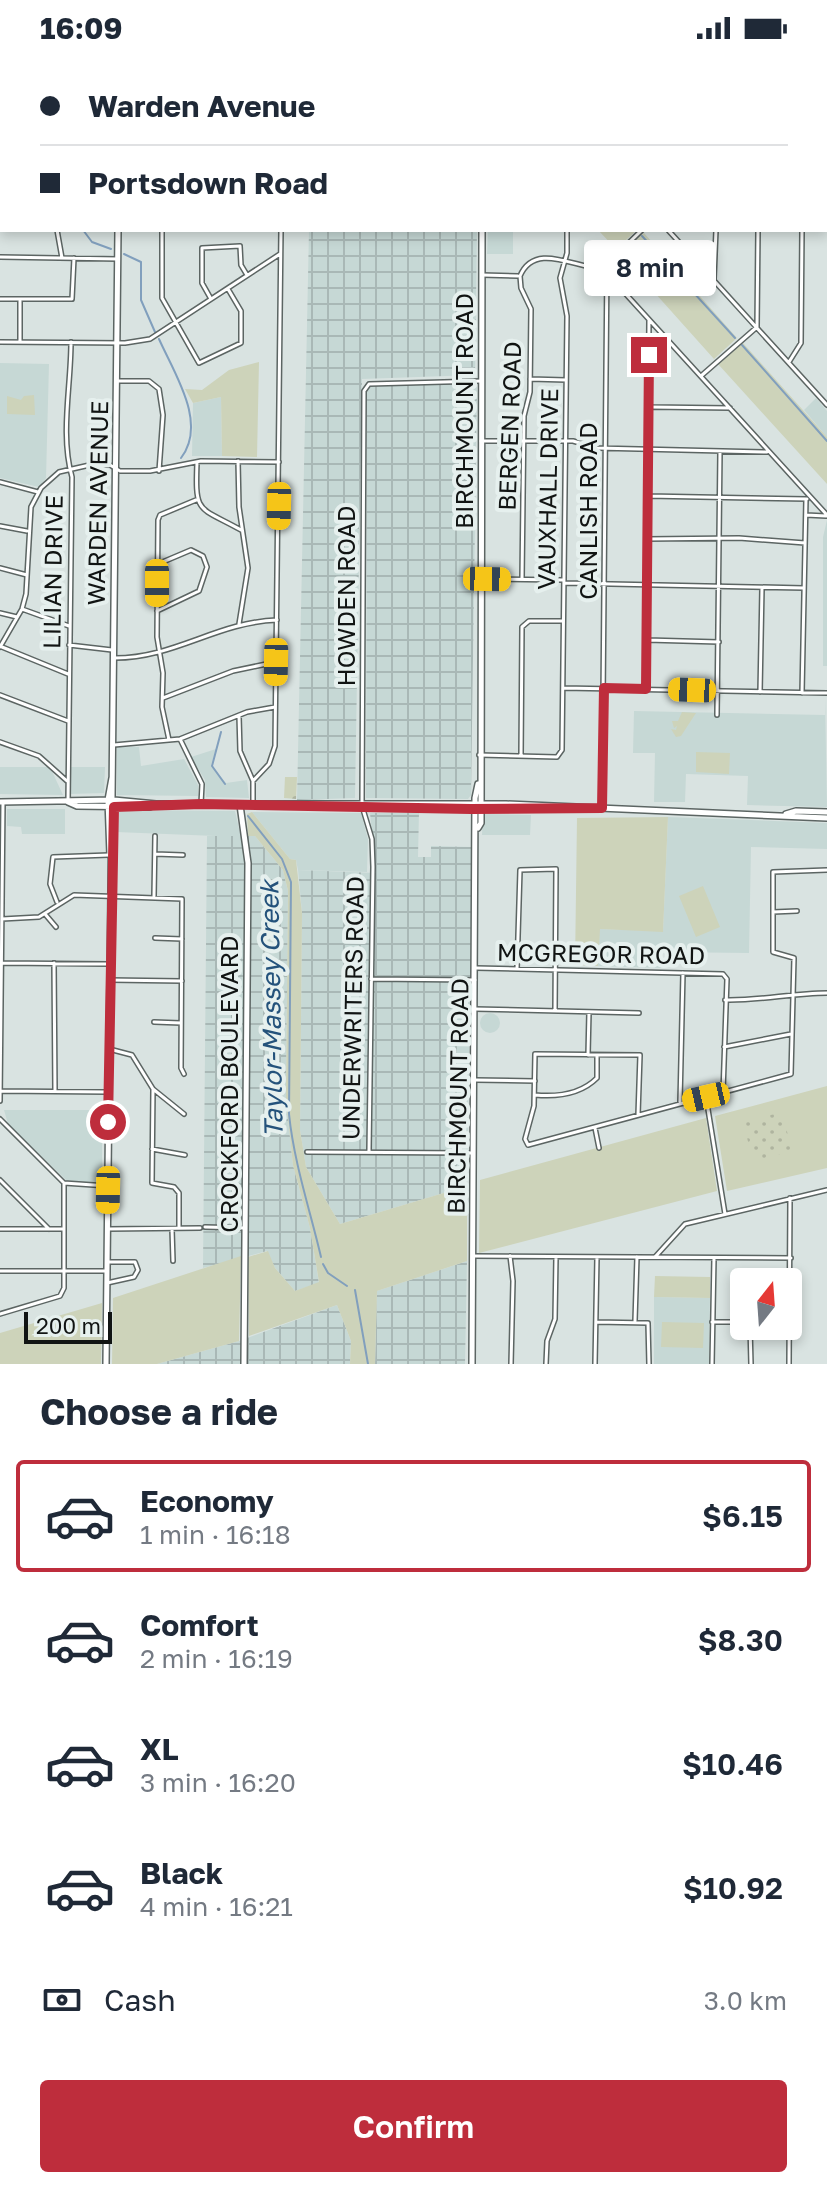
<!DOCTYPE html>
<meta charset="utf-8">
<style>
:root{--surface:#fff;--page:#f6f6f7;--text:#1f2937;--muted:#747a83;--line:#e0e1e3;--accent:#be2d3c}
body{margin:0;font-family:"Golos Text",sans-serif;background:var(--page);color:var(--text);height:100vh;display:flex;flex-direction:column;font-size:30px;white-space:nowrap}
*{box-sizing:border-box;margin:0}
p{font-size:26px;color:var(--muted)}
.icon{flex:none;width:44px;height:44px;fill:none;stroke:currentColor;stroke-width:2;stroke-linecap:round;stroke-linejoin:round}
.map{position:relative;height:1308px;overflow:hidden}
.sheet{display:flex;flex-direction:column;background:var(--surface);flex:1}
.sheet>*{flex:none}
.top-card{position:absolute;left:0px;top:0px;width:828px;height:176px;box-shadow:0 4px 12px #0003;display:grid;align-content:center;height:176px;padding:0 40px;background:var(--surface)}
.needle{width:52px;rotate:17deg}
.buttons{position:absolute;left:730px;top:1212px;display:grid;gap:16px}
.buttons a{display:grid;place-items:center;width:72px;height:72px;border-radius:8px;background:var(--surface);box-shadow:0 4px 12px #0003;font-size:40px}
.scale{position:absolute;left:24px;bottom:20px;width:88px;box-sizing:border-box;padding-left:8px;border:4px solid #111413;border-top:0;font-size:22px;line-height:28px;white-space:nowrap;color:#111413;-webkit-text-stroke:6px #e6f0ee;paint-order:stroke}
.end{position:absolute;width:36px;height:36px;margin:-18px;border:10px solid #be2d3c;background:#fff;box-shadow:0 0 0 4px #fff}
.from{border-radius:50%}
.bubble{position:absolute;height:56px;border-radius:8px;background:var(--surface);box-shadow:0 4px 12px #0003;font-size:26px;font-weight:600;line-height:56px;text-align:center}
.car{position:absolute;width:24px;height:48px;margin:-24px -12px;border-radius:10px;box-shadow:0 0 6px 2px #0007;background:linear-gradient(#f5c518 24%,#345 0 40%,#f5c518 0 76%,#345 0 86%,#f5c518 0)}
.top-card b{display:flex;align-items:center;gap:28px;height:76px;font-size:30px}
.top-card b+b{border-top:2px solid var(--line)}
.top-card i{width:20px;height:20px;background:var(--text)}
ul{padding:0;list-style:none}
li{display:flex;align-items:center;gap:24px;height:112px;margin:0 16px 12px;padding:0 24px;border:4px solid transparent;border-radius:8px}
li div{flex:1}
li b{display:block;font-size:30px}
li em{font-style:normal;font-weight:600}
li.current{border-color:var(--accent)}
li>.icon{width:72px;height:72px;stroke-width:1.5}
h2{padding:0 40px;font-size:36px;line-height:96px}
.pay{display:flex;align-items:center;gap:20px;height:88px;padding:0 40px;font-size:30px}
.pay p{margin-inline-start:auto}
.action{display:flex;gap:16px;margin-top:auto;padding:16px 40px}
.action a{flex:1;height:92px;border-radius:8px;background:var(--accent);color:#fff;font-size:32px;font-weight:600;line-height:92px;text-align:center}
.status{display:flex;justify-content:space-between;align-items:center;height:56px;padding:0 40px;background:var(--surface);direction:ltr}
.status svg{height:22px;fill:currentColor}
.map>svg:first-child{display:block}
.built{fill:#c6d8d5}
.industrial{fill:url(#industrial-grid)}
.green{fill:#cdd3ba}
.cemetery{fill:url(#cemetery-stones)}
.garden{fill:url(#garden-dots)}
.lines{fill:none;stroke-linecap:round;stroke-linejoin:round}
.stream{stroke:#819fbd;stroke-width:2}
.street-casing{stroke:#5c6563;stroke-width:6}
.secondary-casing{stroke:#5c6563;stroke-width:8}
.street{stroke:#fff;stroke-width:3}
.secondary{stroke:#fff;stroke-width:5}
.rail{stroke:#525756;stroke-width:2;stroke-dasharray:10 10;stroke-linecap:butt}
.route{stroke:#be2d3c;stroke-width:10}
.labels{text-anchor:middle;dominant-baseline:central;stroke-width:8;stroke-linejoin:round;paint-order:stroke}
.street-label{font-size:24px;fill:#111413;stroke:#e6f0ee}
.water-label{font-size:26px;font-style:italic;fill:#24527b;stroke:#e6f0ee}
</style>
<div class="status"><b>16:09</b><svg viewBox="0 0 49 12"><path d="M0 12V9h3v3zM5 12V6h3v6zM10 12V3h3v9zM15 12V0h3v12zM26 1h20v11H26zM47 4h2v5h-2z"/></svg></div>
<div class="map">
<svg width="827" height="1308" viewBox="0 0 827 1308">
<defs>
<pattern id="industrial-grid" width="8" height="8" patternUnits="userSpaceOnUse" patternTransform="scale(2)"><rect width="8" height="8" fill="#c6d8d5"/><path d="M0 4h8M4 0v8" fill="none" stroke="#a9b8b6"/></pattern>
<pattern id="cemetery-stones" width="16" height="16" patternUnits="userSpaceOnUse" patternTransform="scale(2)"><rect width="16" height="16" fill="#cdd3ba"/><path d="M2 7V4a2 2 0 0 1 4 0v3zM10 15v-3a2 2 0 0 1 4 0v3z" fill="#afb49f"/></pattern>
<pattern id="garden-dots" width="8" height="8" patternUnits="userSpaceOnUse" patternTransform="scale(2)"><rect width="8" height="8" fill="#cdd3ba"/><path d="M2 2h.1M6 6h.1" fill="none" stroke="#afb49f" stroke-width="1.8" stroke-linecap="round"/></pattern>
</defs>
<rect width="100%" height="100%" fill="#d9e3e1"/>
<path class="built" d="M488,174H513V198H487Z
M0,307L49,308L46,422L39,431L0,422Z
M221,341L222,400H192L193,347Z
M816,342L827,355V381L804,354Z
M827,464V610H823V481Z
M825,641L827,751L747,749L748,720L686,718L685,746H654L655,697H633L634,655L825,659Z
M117,691H139L141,710L184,703L198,729V740L117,739Z
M216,693L211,709L226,727L247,724L249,742L206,741L205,724L191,701Z
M0,711H50L63,739L0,738Z
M71,711H105L104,737L70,738Z
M7,753H65V778H22L21,771L7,770Z
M116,754L235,755L241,781L116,776Z
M252,756L361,757L368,783L367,816L298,814L296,804L290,803Z
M483,758L531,759L530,779H482Z
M668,761L827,767V793L751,791L749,897L663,896L661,912L598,910L599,873L663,875Z
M480 967a10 10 0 1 1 20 0a10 10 0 1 1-20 0Z
M4,1054H102V1127L67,1125L8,1068Z
M654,1241L710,1242L709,1308H654Z"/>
<path class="industrial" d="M233,0H447L448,2H233Z
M309,174H477L475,319L362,323L355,742L297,744Z
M472,327L477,330L471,739L468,743L366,742L367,336L371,329Z
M419,756L418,801H431V790L472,791L467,1130L340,1168L306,1111L300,1074L302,857L298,814L376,817L370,757Z
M207,780H255L283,814L288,835L286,1044L293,1109L310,1172L319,1227L295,1235L275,1212L267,1195L203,1212Z
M467,1205L465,1308H375L377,1235Z
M337,1249L351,1285L350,1308H157L239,1285Z"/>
<path class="green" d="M598,174H637L616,193Z
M644,177L737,282L714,303L620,198Z
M743,287L827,381V428L718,308Z
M259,306L257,401L222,400L221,341L193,347L185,333L202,334L229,314Z
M34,339L35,359L7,358V340L21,344L24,340Z
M682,656L696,657L681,680L676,681L671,673L676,674L677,670L674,672L672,665H678Z
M696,696L730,697L729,718L696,716Z
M252,756L290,803L296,804L302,857L300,1074L306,1111L340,1168L467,1130V1205L377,1235L375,1308H350L351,1285L337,1249L249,1280L248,1201L268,1195L275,1212L295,1235L319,1226L310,1172L293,1109L286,1044L288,835L283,814L255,780H248L247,758Z
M668,761L663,876L600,873L598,910L575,909L577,762Z
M703,830L720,871L696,881L679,840Z
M827,1030V1112L727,1135L715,1060Z
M706,1062L717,1135L479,1197L480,1124Z
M241,1200L239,1285L157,1308H112L113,1242Z
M655,1220L710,1221V1242L654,1241Z
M102,1247L101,1308H0V1277Z
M662,1266L704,1267L703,1292L661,1291Z"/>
<path class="cemetery" d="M285,721H297L296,743L284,742Z"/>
<path class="garden" d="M782,1056L792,1095L753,1105L743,1066Z"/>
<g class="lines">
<path class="stream" d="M0,21L2,25
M83,174L92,186L111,193
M642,180L735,282
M124,198L141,206V244L155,276
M159,283C174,317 208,367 181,402
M742,289L827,385
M221,676L212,710L225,728
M248,760L282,803L291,826L289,1058C294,1107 310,1154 321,1201
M323,1208L328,1217L347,1230
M355,1234L368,1308"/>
<g class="street-casing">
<path id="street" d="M520,0V2
M39,2V0
M359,2V0
M564,2V0
M759,2V0
M802,2V0
M826,159H827
M57,174L62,202
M162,174V242L199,307L241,287V255L228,233
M668,174L827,349
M0,201L118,203
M482,219L518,220
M520,220C535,185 575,212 603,213L827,459
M520,220L521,232L531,253L530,336L524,360L522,523
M714,223L716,174
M0,243H72L74,202
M211,243L202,227V192L240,190L241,209L247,219
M0,286L125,287L150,283L280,198
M20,286V245
M789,306L801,287L802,174
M701,320L757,271L758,174
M530,323L566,324
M117,325H149L159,333L163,359L159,415
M650,351L730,352
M481,385H573L597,392L767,396
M238,405L239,451L248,512L239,568
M197,407C195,459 198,450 241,474
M0,426L38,436
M648,440L807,443
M806,459L826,460
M0,470L27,475
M647,483L739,482L805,487
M0,512L27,519
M483,523L563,524
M564,527L804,532
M22,553L69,570
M157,555L199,535L207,511L203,500L191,494L158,508
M0,557L17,561
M647,584L719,586
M69,589L112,594
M0,591L22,553L26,538L31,451L41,432L59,416L94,408L110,409L120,415H150L201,405L279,406
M2,591L68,618
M115,602C175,602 217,566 277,564
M563,632L827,637
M646,633L649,264
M760,636L762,532
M802,637L806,443
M0,639L68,665
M163,642L233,615L276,606
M717,659L720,395
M239,660L240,695L253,725V749
M180,683L202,728L201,748
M169,684L162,651L163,617L157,581L158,464L160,459L196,444
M0,686L39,700L67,725
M114,689L180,683L247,656L275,651
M479,699L557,701L562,694L567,260L560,222L567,197V174
M521,700L522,571L529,565H562
M253,725L269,708L275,690L281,174
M68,746L72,421C60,378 71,331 71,286
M602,752L607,208L642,174
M155,798L183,799
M154,840L155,780
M57,846L50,828L53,801L109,799
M773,856L797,855
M45,858L56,871
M2,863L39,861L74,839L182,843L181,1012L184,1018
M155,882L182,883
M1,907L109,908
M54,907L55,1035
M476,912L723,918L727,923L723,1036
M517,913L520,814L556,813L555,955
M371,923L475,924
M109,924L182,925
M725,944C760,945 792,937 827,937
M475,953L639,957
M154,966L181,967
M724,991L791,978
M109,993L132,999L153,1033L184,1058
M588,999L589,956
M475,1024L535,1025
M153,1033L152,1127L174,1131L179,1137V1172
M0,1035L108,1036
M535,1039C557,1041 580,1039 597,1022V999
M706,1041L725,1158
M0,1045L3,746
M680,1046L683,917
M638,1059L640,999L535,998L534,1050L525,1083L528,1089L791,1018L794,902L773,896V816L827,814
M0,1063L64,1127L108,1130
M595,1072L599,1092
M152,1093L185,1099
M369,1095L373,811L372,783L362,750L364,335L369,328L481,325
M307,1096L471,1097
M0,1124L49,1173
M205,1171L245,1172
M0,1173H63
M108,1173L200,1172
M172,1173L173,1205
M473,1200L791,1202
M510,1200L513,1225L511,1308
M655,1201L685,1168L827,1134
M0,1215H107
M107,1227L134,1221L138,1214L135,1206H109
M0,1258L60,1240L64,1232V1127
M635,1265L637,1201
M596,1266L648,1267L649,1308
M712,1266H744
M750,1270L751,1308
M546,1308L547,1285L555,1263L556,1201
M595,1308L597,1201
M712,1308L714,1202
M789,1308L790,1142"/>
</g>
<g class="secondary-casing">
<path id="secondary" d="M122,2L123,0
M128,2V0
M484,2V0
M0,746L114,744L156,748
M68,746L77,750L150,751L156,748H506L827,762
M240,749L248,807L244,1308
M436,751L480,753L511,750
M786,758L796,755L827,756
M478,772L481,767L482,174
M110,799L108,744L112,722
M106,1308L118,174
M472,1308L475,742L478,728"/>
</g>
<use href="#street" class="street"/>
<use href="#secondary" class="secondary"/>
<path class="rail" d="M105,2L107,0
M0,118L2,115"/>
</g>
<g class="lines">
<path class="route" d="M108,1066L114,751L201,748L471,753L602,752L604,632L646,633L649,299"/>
</g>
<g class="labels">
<g class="street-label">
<text transform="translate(463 355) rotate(-90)">BIRCHMOUNT ROAD</text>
<text transform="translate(509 370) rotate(-88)">BERGEN ROAD</text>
<text transform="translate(547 433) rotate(-89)">VAUXHALL DRIVE</text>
<text transform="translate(97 447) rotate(-89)">WARDEN AVENUE</text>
<text transform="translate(587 455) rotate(-90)">CANLISH ROAD</text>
<text transform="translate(52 516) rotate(-89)">LILIAN DRIVE</text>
<text transform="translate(345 540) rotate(-90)">HOWDEN ROAD</text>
<text transform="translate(601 897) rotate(1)">MCGREGOR ROAD</text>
<text transform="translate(352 952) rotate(-89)">UNDERWRITERS ROAD</text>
<text transform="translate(228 1028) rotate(-90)">CROCKFORD BOULEVARD</text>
<text transform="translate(457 1040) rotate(-89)">BIRCHMOUNT ROAD</text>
</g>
<g class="water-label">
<text transform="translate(271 953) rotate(-91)">Taylor-Massey Creek</text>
</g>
</g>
</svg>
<div class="buttons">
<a><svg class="needle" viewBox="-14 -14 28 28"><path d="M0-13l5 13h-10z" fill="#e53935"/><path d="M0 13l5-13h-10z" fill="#747a83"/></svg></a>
</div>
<div class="scale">200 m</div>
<i class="end from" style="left:108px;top:1066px"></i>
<i class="end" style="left:649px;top:299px"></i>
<div class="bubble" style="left:584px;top:184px;width:132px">8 min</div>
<i class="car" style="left:279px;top:450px;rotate:181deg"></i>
<i class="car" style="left:487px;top:523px;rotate:91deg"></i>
<i class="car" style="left:157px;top:527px;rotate:180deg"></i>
<i class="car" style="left:276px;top:606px;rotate:181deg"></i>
<i class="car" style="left:692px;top:634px;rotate:272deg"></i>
<i class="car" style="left:706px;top:1041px;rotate:257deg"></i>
<i class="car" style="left:108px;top:1134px;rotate:181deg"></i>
<div class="top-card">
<b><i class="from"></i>Warden Avenue</b>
<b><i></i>Portsdown Road</b>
</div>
</div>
<section class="sheet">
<h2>Choose a ride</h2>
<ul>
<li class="current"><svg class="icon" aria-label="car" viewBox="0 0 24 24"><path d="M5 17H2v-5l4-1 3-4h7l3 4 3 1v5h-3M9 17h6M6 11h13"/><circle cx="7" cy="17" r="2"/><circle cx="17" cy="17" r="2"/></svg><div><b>Economy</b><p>1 min · 16:18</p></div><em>$6.15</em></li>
<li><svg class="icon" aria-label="car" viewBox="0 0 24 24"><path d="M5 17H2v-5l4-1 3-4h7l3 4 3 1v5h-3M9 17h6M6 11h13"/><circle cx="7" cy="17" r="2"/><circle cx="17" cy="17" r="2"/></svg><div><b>Comfort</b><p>2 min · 16:19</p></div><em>$8.30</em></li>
<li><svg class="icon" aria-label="car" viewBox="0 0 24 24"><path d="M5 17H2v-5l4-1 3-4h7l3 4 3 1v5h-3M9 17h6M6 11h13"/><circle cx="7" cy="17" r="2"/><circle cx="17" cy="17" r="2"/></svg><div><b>XL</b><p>3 min · 16:20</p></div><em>$10.46</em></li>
<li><svg class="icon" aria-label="car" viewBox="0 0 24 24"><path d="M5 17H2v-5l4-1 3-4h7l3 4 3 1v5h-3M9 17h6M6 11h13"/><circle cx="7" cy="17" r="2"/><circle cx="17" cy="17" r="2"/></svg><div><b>Black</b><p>4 min · 16:21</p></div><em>$10.92</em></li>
</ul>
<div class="pay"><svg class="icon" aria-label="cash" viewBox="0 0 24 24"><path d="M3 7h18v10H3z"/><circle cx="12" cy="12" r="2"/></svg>Cash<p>3.0 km</p></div>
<div class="action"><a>Confirm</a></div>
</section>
